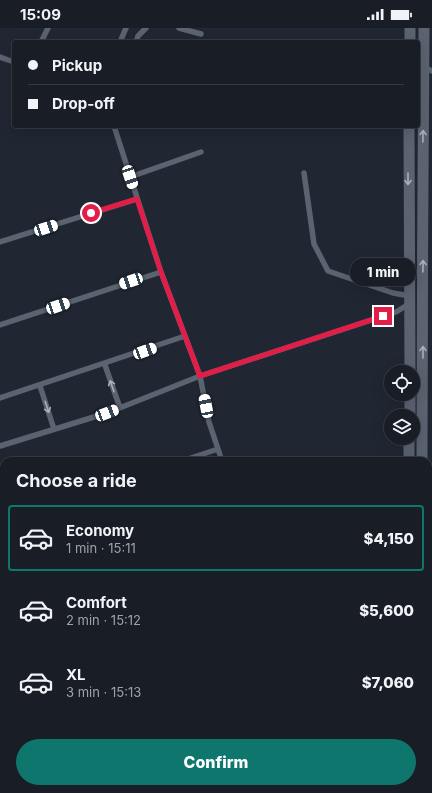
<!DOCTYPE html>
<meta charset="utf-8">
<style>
:root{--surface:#181d26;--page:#252a32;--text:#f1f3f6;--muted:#9fa2a7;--line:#363b43;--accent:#0f766e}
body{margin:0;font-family:Inter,sans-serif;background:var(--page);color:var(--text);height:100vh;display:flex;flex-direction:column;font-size:15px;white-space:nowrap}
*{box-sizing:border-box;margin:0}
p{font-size:13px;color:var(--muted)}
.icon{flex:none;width:22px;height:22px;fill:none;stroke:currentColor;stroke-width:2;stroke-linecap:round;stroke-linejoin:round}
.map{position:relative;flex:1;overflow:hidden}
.panel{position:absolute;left:0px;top:429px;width:432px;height:336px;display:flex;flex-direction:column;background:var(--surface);border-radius:12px 12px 0 0;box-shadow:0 4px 16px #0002,0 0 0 1px var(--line)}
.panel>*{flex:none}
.guide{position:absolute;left:12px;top:12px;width:408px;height:88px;border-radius:4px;box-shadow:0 4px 16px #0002,0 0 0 1px var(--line);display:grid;align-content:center;height:88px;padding:0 16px;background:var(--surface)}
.controls{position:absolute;left:384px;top:337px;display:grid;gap:8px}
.controls a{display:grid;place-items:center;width:36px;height:36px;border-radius:50%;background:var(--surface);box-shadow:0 4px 16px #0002,0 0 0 1px var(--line);font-size:20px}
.end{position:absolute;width:18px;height:18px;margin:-9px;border:5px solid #e11d48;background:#fff;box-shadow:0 0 0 2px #fff}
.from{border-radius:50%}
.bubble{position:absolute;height:28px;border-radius:14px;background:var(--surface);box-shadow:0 4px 16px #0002,0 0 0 1px var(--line);font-size:13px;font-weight:800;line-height:28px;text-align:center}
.car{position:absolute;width:12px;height:24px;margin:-12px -6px;border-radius:5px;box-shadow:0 0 3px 1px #0007;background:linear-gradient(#fff 24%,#345 0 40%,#fff 0 76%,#345 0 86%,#fff 0)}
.guide b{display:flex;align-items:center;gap:14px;height:38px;font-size:15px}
.guide b+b{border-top:1px solid var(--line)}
.guide i{width:10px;height:10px;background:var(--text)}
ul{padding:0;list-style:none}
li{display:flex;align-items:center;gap:12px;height:66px;margin:0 8px 6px;padding:0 8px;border:2px solid transparent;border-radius:4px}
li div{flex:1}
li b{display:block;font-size:15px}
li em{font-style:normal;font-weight:800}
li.active{border-color:var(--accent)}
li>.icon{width:36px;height:36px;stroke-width:1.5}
h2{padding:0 16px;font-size:18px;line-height:48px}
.cta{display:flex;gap:8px;margin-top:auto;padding:8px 16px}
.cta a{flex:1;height:46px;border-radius:24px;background:var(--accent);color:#fff;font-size:16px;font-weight:800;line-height:46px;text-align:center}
.status{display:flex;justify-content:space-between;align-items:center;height:28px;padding:0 20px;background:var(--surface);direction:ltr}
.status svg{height:11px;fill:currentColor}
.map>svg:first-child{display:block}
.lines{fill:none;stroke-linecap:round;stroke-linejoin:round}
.lane{stroke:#5b6270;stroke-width:5.5}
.street{stroke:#5b6270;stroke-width:11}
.oneway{stroke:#aab0ba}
.route{stroke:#e11d48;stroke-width:5}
</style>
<div class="status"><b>15:09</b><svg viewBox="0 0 49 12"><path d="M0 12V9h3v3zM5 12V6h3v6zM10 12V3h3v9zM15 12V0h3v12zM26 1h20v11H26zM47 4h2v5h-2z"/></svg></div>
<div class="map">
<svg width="432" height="765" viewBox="0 0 432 765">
<rect width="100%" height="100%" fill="#202732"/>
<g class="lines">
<path class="lane" d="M179,0L201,6
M41,14L48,0
M120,14L126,0
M136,14L138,8L146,0
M0,29L14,34
M424,39L432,43
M114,98L161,244L200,348L209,394L222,433
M304,145L314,216L328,243L393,265L410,268
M130,149L201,124
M0,214L137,171
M0,297L161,244
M105,337L120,380
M40,358L54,401
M0,370L185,308
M0,418L107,385L200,348L396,284L409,276
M182,433L218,421
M0,496L4,495
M0,547L4,559
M0,566L4,565
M0,642L4,640
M0,712L4,711
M428,749L432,750
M325,761L326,765
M41,765L46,761"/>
<path class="street" d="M410,14V0
M409,98L410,344
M410,388V366
M409,433V410
M422,433C423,289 422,144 424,0
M406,765V761
M421,765V761"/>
</g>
<defs><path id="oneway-shaft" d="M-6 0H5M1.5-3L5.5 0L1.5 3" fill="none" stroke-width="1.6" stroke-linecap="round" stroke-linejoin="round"/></defs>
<g class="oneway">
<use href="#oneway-shaft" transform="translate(423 108) rotate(-89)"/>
<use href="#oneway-shaft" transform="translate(408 151) rotate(90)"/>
<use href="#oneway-shaft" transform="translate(423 238) rotate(-89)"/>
<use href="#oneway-shaft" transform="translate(423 324) rotate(-90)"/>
<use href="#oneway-shaft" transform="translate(112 358) rotate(-109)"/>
<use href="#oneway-shaft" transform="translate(47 379) rotate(72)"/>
</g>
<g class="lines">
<path class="route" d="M91,185L137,171L161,244L200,348L383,288"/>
</g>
</svg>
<div class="controls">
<a><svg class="icon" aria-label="locate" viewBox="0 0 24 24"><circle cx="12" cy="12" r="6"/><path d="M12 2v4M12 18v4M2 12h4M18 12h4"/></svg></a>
<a><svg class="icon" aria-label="layers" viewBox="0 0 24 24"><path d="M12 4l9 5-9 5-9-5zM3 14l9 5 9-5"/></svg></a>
</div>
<i class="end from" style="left:91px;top:185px"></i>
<i class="end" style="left:383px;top:288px"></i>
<div class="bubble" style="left:350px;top:230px;width:66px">1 min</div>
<i class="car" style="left:130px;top:149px;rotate:162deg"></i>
<i class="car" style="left:46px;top:200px;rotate:72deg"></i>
<i class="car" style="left:131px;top:253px;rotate:251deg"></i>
<i class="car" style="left:58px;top:278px;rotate:71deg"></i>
<i class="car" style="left:145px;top:323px;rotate:70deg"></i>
<i class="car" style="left:206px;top:378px;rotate:349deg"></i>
<i class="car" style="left:107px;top:385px;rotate:69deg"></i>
<div class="guide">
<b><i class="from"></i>Pickup</b>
<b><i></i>Drop-off</b>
</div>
<section class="panel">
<h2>Choose a ride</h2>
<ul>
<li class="active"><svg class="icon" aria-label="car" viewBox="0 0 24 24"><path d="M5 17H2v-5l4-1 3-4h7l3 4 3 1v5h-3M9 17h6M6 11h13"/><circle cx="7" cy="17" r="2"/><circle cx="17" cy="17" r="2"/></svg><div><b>Economy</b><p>1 min · 15:11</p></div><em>$4,150</em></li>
<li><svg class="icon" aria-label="car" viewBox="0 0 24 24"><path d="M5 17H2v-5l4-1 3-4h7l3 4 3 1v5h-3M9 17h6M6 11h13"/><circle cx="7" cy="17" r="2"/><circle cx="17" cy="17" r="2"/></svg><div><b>Comfort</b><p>2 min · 15:12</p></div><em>$5,600</em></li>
<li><svg class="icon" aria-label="car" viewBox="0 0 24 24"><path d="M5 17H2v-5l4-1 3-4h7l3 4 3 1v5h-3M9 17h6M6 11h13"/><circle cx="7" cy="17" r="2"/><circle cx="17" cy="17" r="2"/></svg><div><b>XL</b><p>3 min · 15:13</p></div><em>$7,060</em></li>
</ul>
<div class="cta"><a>Confirm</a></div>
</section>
</div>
